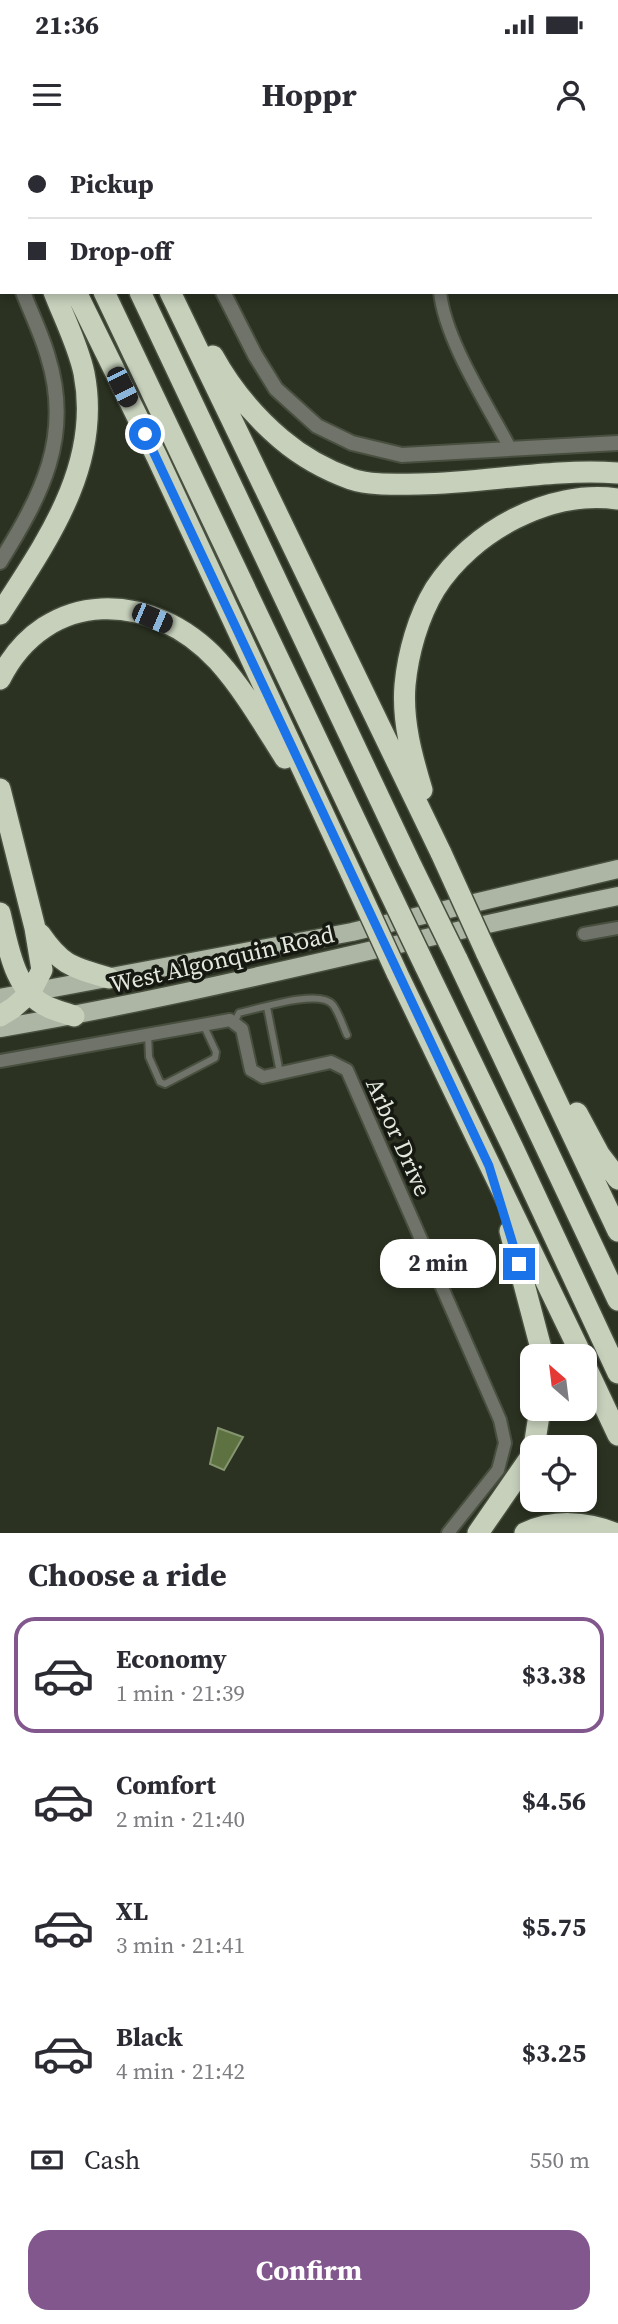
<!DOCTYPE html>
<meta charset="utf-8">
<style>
:root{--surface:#fff;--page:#f7f7f7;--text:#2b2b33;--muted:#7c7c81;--line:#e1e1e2;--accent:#82578d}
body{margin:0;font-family:"Source Serif 4",serif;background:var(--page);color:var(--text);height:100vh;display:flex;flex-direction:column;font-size:26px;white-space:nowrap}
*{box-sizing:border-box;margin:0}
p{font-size:23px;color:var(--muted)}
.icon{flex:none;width:38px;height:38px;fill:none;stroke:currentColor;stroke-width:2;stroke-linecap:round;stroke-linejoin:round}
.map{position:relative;height:1393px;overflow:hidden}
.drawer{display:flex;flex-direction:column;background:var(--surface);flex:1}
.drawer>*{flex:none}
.guide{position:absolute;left:0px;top:0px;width:620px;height:154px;box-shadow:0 4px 10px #0003;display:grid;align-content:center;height:154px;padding:0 28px;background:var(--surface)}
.needle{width:46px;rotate:332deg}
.buttons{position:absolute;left:520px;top:1204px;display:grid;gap:14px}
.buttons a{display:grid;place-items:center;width:77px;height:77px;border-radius:14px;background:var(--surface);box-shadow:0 4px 10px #0003;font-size:35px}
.end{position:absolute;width:32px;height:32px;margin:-16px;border:9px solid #1a73e8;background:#fff;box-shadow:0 0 0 4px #fff}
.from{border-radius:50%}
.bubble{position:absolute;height:49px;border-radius:21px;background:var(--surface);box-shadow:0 4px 10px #0003;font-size:23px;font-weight:700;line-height:49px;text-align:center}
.car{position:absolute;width:21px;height:42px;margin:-21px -10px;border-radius:9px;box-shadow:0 0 5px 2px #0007;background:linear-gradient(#222 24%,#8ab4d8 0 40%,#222 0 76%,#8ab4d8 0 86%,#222 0)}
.guide b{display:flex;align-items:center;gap:24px;height:66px;font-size:26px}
.guide b+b{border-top:2px solid var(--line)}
.guide i{width:18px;height:18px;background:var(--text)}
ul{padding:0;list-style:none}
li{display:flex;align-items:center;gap:21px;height:116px;margin:0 14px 10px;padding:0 14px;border:4px solid transparent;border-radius:21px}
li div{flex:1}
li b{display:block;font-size:26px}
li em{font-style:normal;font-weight:700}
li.on{border-color:var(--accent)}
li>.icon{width:63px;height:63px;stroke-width:1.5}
h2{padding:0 28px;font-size:32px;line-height:84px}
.pay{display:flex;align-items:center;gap:18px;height:77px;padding:0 28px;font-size:26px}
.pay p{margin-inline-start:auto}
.action{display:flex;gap:14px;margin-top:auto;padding:14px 28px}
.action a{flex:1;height:80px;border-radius:21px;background:var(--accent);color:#fff;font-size:28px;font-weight:700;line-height:80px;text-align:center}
.status{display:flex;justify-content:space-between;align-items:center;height:49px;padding:0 35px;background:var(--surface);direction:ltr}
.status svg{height:19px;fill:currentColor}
header{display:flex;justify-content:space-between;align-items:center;height:91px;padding:0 28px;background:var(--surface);font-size:32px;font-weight:700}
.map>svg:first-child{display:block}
.water{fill:#5d7240;stroke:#85956f;stroke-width:2}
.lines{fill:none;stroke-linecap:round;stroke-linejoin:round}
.service-casing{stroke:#484f3f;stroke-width:10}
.minor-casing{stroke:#484f3f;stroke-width:16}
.tertiary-casing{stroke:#484f3f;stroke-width:18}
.primary-casing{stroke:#484f3f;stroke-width:21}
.motorway-casing{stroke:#484f3f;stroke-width:24}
.service{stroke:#6f736a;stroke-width:6}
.minor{stroke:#6f736a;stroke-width:12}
.tertiary{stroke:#6f736a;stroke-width:14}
.primary{stroke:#adb6a4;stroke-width:18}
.motorway{stroke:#c6d0bb;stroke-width:21}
.motorway-bridge-casing{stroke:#484f3f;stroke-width:24;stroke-linecap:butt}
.motorway-bridge{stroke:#c6d0bb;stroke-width:21}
.route{stroke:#1a73e8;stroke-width:9}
.labels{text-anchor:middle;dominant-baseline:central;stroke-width:7;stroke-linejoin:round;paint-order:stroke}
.street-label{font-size:24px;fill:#e3e8dd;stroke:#151911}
</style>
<div class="status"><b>21:36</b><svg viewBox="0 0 49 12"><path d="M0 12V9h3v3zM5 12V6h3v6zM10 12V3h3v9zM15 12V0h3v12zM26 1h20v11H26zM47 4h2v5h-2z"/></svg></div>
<header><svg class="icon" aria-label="menu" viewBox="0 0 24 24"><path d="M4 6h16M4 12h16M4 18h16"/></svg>Hoppr<svg class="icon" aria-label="person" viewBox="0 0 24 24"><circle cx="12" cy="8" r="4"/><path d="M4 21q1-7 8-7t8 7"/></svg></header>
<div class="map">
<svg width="618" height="1393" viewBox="0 0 618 1393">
<rect width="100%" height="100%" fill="#2b3221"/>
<path class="water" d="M218,1288L243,1297L224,1330L210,1324Z"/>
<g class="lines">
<g class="service-casing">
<path id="service" d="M267,867L280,933
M234,883L239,873C258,869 320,848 333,865C339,873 343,886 347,895
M148,894L149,917L160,942L165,944L215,918L216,912L203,884"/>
</g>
<g class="minor-casing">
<path id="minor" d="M440,0L441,2
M618,91V93
M440,152C445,200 487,264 510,308
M584,794L618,788
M0,921L230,880L242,889L251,930L263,937L331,922L347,930L500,1280L505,1303L498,1330L448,1393"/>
</g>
<g class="tertiary-casing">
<path id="tertiary" d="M148,0L149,2
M265,2L269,0
M0,97L2,101
M223,152L255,215L276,249L317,286L352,303L402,315L618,303
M0,422C41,356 73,297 48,217C42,195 31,173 23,152"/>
</g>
<g class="primary-casing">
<path id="primary" d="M0,858L352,792L618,729
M0,888C208,853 411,798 618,756"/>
</g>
<g class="motorway-casing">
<path id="motorway" d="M2,0L3,2
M33,0V2
M68,0L69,2
M97,0L98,2
M0,18L2,22
M76,152L157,317L351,733
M104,152L378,728
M140,152L409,721
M170,152L441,713
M213,216C230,247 254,276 281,299C301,316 326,330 351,339C372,346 398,344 420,344C486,343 552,328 618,333
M0,474C47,401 102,325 84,233C78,205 64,178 54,152
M0,539C46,447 153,450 218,521C244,550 264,585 285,618
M0,649L35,788L42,830L30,853L13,868L0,876
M422,650C412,617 402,581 405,545C408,513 418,477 435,449C472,391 550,349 618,359
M0,773C8,805 14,852 48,867C56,871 66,873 74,876
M40,794C62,826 72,827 109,838
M486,812L618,1091
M457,819L618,1160
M425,826L513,1008L618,1233
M397,833L582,1216
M577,973L599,1014L618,1039
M510,1091L543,1216
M584,1223L618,1295
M534,1307L540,1269
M478,1393L532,1315
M525,1393C552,1380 586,1381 614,1393"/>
</g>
<use href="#service" class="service"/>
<use href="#minor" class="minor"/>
<use href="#tertiary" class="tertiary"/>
<use href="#primary" class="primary"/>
<use href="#motorway" class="motorway"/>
<g class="motorway-bridge-casing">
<path id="motorway-bridge" d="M441,713L486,812
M409,721L457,819
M378,728L425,826
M351,733L397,833"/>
</g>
<use href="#motorway-bridge" class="motorway-bridge"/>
</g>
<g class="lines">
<path class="route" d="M145,294L489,1026L519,1124"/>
</g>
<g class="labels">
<g class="street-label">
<text transform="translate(222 819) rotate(-13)">West Algonquin Road</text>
<text transform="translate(399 997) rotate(66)">Arbor Drive</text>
</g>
</g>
</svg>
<div class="buttons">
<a><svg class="needle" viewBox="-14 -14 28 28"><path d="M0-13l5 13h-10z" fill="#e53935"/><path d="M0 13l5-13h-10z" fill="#7c7c81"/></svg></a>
<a><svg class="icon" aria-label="locate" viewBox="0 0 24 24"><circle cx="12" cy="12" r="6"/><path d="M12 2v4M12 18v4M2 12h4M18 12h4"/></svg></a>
</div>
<i class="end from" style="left:145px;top:294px"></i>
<i class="end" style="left:519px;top:1124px"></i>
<div class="bubble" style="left:380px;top:1099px;width:116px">2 min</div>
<i class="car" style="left:122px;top:247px;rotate:154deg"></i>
<i class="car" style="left:152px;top:478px;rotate:113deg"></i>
<div class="guide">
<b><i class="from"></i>Pickup</b>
<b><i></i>Drop-off</b>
</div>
</div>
<section class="drawer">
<h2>Choose a ride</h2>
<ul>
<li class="on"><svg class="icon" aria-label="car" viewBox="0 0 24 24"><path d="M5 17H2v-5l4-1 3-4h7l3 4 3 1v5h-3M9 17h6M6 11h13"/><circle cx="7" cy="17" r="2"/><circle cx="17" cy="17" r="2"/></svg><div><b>Economy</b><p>1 min · 21:39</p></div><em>$3.38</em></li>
<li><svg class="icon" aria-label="car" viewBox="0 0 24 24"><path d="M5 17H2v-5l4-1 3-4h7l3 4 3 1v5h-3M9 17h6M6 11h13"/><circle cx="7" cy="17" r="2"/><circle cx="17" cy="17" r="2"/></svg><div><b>Comfort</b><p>2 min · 21:40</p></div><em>$4.56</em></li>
<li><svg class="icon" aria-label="car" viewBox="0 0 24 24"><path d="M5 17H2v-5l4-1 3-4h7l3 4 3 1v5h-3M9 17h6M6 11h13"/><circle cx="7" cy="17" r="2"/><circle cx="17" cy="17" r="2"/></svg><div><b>XL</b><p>3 min · 21:41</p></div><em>$5.75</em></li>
<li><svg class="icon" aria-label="car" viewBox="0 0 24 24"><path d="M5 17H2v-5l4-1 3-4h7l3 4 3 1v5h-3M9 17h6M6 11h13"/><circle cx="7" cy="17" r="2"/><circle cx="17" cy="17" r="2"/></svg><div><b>Black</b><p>4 min · 21:42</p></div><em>$3.25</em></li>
</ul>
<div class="pay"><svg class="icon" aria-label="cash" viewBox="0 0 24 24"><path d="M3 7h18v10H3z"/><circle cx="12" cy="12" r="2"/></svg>Cash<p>550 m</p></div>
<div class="action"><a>Confirm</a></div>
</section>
